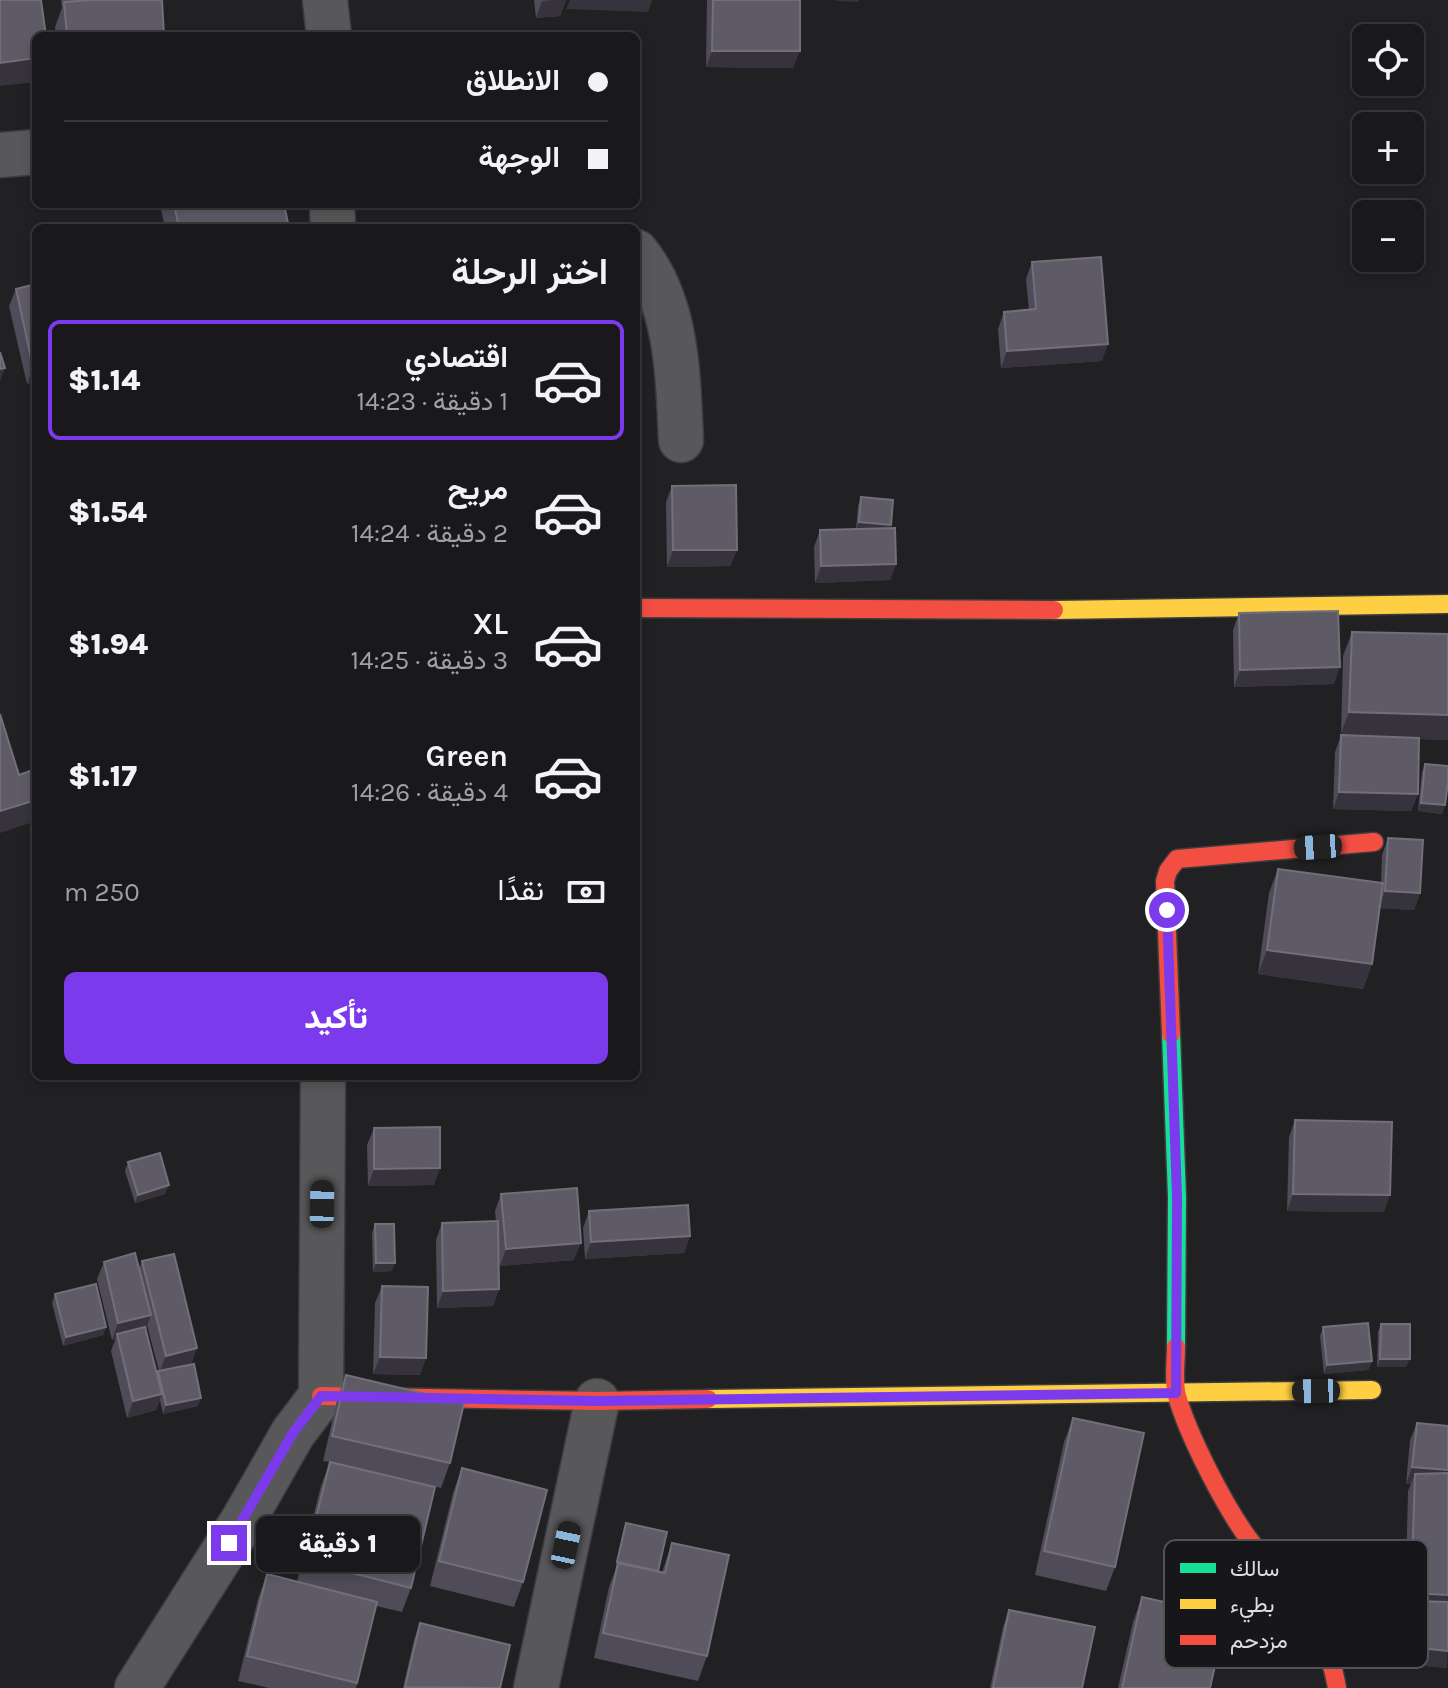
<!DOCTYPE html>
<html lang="ar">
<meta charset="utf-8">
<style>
:root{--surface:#19181a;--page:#262527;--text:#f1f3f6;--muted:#9fa0a2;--line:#373739;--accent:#7c3aed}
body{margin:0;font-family:Karla,Vazirmatn,sans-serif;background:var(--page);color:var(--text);direction:rtl;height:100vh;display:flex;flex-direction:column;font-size:30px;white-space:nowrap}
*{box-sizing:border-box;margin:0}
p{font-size:26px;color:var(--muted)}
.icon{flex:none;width:44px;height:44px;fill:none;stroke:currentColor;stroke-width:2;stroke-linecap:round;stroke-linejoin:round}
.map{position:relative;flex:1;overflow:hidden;direction:ltr}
.side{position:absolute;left:32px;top:224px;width:608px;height:856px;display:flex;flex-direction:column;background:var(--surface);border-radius:12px;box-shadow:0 4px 12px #0003,0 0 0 2px var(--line);direction:rtl}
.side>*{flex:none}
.top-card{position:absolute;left:32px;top:32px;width:608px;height:176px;border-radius:12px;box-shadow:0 4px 12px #0003,0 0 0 2px var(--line);direction:rtl;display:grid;align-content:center;height:176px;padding:0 32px;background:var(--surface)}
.controls{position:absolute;left:1352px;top:24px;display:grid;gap:16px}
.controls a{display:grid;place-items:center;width:72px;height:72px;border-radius:12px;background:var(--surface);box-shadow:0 4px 12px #0003,0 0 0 2px var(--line);font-size:40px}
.end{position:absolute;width:36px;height:36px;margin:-18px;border:10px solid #7c3aed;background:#fff;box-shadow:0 0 0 4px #fff}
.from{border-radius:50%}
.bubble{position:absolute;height:56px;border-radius:12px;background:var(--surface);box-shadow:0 4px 12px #0003,0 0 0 2px var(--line);font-size:26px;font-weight:800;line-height:56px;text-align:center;direction:rtl}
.car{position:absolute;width:24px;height:48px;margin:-24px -12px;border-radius:10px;box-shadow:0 0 6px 2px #0007;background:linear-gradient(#222 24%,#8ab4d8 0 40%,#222 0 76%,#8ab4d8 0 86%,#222 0)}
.top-card b{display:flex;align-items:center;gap:28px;height:76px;font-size:30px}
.top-card b+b{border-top:2px solid var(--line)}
.top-card i{width:20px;height:20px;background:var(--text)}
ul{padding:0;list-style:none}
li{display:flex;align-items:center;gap:24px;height:120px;margin:0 16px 12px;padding:0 16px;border:4px solid transparent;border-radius:12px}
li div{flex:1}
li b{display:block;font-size:30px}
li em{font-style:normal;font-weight:800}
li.selected{border-color:var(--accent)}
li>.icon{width:72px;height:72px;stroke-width:1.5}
h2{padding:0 32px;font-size:36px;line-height:96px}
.pay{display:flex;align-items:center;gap:20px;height:88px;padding:0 32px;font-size:30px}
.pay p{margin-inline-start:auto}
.button{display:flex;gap:16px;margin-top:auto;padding:16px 32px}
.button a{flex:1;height:92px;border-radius:12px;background:var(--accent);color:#fff;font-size:32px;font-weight:800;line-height:92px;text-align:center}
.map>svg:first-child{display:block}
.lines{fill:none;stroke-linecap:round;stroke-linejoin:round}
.street-casing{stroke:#3d3c3e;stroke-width:47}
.fast-casing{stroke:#3d3c3e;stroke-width:21}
.slow-casing{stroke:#3d3c3e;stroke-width:21}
.jam-casing{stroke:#3d3c3e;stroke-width:21}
.street{stroke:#58585a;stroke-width:44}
.fast{stroke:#16e098;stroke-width:18}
.slow{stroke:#ffcf43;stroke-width:18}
.jam{stroke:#f24e42;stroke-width:18}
.wall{fill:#4f4b58;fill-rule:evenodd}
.shaded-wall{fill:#36333d}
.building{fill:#5e5b67;stroke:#726f7a;stroke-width:2}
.route{stroke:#7c3aed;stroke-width:10}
.key{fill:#17161b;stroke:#525256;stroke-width:2}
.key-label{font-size:22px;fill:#dddde0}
</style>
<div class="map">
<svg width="1448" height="1688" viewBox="0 0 1448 1688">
<rect width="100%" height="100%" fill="#212023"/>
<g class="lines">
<g class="street-casing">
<path id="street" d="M325,0L329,36
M0,155L36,152
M332,204L333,228
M636,252C678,303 678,377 681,440
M137,1688L244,1519L293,1433L321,1396L323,1076
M536,1688L597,1401"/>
</g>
<g class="fast-casing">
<path id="fast" d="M1171,1034L1177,1197L1176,1347"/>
</g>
<g class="slow-casing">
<path id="slow" d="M1054,610L1448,604
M708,1399L1372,1390"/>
</g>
<g class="jam-casing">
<path id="jam" d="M636,608L1054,610
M1171,1034L1165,881L1168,871L1177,859L1374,842
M1176,1347C1176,1362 1173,1382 1177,1396C1188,1435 1224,1505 1248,1538C1283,1584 1328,1628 1337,1688
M321,1396L597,1401L708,1399"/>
</g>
<use href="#street" class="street"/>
<use href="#fast" class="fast"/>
<use href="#slow" class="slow"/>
<use href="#jam" class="jam"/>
</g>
<path class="wall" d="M61,0H162L164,36H56L55,27L62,8Z
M534,0H566L560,16L536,18Z
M707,0H800L793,68L706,67Z
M160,204H284L289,228H165Z
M1032,262L1102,361L1001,368L998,329L1004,312L1029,310L1026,279Z
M16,289L36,381L27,384L9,306Z
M672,486L737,550L730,566L667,567L666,502Z
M861,497L890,528L896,564L890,580L815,583L814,547L820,530L856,529L858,506Z
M1239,613L1334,684L1234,687L1233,630Z
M1352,632L1448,740L1419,739L1418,794L1411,811L1333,809L1335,752L1341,736L1343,656Z
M1425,764L1445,805L1442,814L1418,811L1422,772Z
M1388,838L1420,893L1414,910L1379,908L1372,964L1363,989L1258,974L1269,893L1278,869L1381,883L1382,855Z
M1295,1120L1384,1212L1287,1211L1289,1137Z
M374,1128L434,1185L368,1186L367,1145Z
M128,1162L165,1194L135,1203L125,1171Z
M501,1194L574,1260L500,1266L498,1252L499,1289L493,1306L437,1308L436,1240L442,1223L496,1221L495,1211Z
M589,1211L690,1236L684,1253L585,1259L583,1228Z
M375,1224L392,1271L373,1272L372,1233Z
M142,1261L191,1364L198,1406L163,1414L160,1400L156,1410L127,1418L111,1351L115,1340H112L97,1279L104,1262L139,1269ZM147,1325L159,1371L157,1375L146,1329Z
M382,1286L426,1358L420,1375L373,1374L375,1303Z
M55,1294L106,1327L103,1335L63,1346L52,1303Z
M1381,1324L1406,1367H1377L1378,1332Z
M1323,1327L1372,1361L1368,1370L1324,1374L1320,1336Z
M346,1375L450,1463L441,1488L390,1476L411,1588L402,1612L376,1606L356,1688H269L238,1681L258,1599L267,1574L297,1582L321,1486L330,1462L323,1461L337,1400Z
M1073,1418L1115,1567L1106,1591L1035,1575L1064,1442Z
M1417,1423L1447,1668L1404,1664L1410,1618L1412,1610H1405L1408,1491L1411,1484H1406L1410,1440Z
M462,1468L523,1582L514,1607L430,1586L453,1493Z
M626,1523L658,1571L662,1572L672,1543L707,1656L698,1681L594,1658L609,1587L615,1571L623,1532Z
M1142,1597L1210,1688H1118L1133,1622Z
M1009,1610L1082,1688H990L1003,1627Z
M420,1623L500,1688H403L414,1640Z"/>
<path class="shaded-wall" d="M554,0H566L560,16L536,18L542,1Z
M570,0H652L648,12L566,9Z
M837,0H859L858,2L837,1Z
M712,51H800L793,68L706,67Z
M36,58V82L0,86V63Z
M1108,344L1102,361L1001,368L1007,351Z
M36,366V381L27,384L33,367Z
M5,368L0,381V369Z
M859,522L891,525L888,534L856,531Z
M673,550H737L730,566L667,567Z
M896,564L890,580L815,583L821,566Z
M1340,667L1334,684L1234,687L1240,670Z
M1349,712L1448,715V740L1340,736Z
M1339,792L1418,794L1411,811L1333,809Z
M36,800V821L0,833V811Z
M1421,803L1445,805L1442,814L1418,811Z
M1385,891L1420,893L1414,910L1379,908Z
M1267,950L1372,964L1363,989L1258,974Z
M440,1168L434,1185L368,1186L374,1169Z
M169,1185L165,1194L135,1203L138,1195Z
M1293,1194L1390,1195L1384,1212L1287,1211Z
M690,1236L684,1253L585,1259L591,1242Z
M581,1243L574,1260L500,1266L506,1249Z
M376,1263H395L392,1271L373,1272Z
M499,1289L493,1306L437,1308L443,1291Z
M151,1315L145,1332L117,1334L115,1340H112L118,1323Z
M106,1327L103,1335L63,1346L66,1337Z
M197,1348L191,1365L159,1373L166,1356Z
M380,1357L426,1358L420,1375L373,1374Z
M1380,1359H1410L1406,1367H1377Z
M1372,1361L1368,1370L1324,1374L1327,1365Z
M162,1394L156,1410L127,1418L133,1401Z
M201,1398L198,1406L163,1414L166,1405Z
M1412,1467L1448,1470V1488L1415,1474L1411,1484H1406Z
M1411,1593L1448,1595V1613L1416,1601L1412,1610H1405Z
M1411,1647L1448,1651L1447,1668L1404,1664Z"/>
<path class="building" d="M0,0H41L46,36H36V58L0,63Z
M92,0H162L164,36H67L64,2Z
M713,0H800V51H712Z
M174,204H284L289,228H179Z
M1101,257L1108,344L1007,351L1004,312L1036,309L1032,262Z
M36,284V366L33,367L16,289Z
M0,352L5,368L0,369Z
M736,485L737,550H673L672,486Z
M861,497L893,500L891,525L859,522Z
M895,528L896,564L821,566L820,530Z
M1338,611L1340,667L1240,670L1239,613Z
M1352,632L1448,634V715L1349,712Z
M0,714L19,775L36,769V800L0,811Z
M1341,735L1419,738L1418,794L1339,792Z
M1425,764L1448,766V782L1445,805L1421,803Z
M1388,838L1423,840L1420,893L1385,891Z
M1278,869L1383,883L1372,964L1267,950Z
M1295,1120L1392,1122L1390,1195L1293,1194Z
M440,1127V1168L374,1169V1128Z
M160,1153L169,1185L138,1195L128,1162Z
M577,1188L581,1243L506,1249L501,1194Z
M688,1205L690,1236L591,1242L589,1211Z
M498,1221L499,1289L443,1291L442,1223Z
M375,1224H394L395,1263H376Z
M135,1253L151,1315L118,1323L104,1262Z
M174,1254L197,1348L166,1356L142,1261Z
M96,1284L106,1327L66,1337L55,1294Z
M382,1286L428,1287L426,1358L380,1357Z
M1368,1323L1372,1361L1327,1365L1323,1327Z
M1381,1324H1410V1359H1380Z
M145,1327L162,1394L133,1401L117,1334Z
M194,1364L201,1398L166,1405L158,1371Z
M346,1375L464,1403L450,1463L332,1436Z
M1073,1418L1144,1433L1115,1567L1044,1551Z
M1417,1423L1448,1426V1470L1412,1467Z
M330,1462L435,1487L411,1588L305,1561Z
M462,1468L547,1490L523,1582L439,1561Z
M1448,1473V1595L1411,1593L1415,1474Z
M626,1523L667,1532L658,1571L617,1562Z
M672,1543L729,1555L707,1656L603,1633L618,1563L665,1573Z
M267,1574L377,1602L357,1683L247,1656Z
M1142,1597L1226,1616L1210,1688H1122Z
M1416,1601L1448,1602V1651L1411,1647Z
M1009,1610L1095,1627L1082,1688H993Z
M420,1623L510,1645L500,1688L405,1687Z"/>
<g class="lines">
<path class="route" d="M229,1543L293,1433L321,1396L597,1401L1176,1393L1177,1197L1167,910"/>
</g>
<rect x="1164" y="1540" width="264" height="128" rx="12" class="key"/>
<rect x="1180" y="1563" width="36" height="10" fill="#16e098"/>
<rect x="1180" y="1599" width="36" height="10" fill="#ffcf43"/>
<rect x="1180" y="1635" width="36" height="10" fill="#f24e42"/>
<g class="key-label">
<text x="1230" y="1576">سالك</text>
<text x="1230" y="1612">بطيء</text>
<text x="1230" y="1648">مزدحم</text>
</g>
</svg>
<div class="controls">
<a><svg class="icon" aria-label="locate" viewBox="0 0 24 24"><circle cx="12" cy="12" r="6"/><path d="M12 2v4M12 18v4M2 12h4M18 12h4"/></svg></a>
<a>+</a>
<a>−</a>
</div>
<i class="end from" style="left:1167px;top:910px"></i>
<i class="end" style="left:229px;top:1543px"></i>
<div class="bubble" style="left:256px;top:1516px;width:164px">1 دقيقة</div>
<i class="car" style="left:1318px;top:847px;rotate:266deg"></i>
<i class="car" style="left:322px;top:1204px;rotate:1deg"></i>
<i class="car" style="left:1316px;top:1391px;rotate:269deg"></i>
<i class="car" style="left:566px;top:1545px;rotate:12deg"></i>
<div class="top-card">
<b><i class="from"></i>الانطلاق</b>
<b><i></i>الوجهة</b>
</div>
<section class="side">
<h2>اختر الرحلة</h2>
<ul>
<li class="selected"><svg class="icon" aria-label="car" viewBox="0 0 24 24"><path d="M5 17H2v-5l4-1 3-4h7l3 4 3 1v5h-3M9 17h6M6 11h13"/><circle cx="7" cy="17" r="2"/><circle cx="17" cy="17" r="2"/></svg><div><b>اقتصادي</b><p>1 دقيقة · 14:23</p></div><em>$1.14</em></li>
<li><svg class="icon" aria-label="car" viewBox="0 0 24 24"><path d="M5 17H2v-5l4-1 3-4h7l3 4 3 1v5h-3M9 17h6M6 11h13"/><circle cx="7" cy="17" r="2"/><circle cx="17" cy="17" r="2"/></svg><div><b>مريح</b><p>2 دقيقة · 14:24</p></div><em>$1.54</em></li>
<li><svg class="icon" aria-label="car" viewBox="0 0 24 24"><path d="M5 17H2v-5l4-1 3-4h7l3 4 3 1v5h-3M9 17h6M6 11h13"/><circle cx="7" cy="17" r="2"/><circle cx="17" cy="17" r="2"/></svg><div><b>XL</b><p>3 دقيقة · 14:25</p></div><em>$1.94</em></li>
<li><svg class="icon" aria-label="car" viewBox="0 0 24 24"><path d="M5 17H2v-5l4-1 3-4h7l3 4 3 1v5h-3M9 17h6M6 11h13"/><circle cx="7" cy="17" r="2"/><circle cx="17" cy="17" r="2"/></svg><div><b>Green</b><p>4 دقيقة · 14:26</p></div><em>$1.17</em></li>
</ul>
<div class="pay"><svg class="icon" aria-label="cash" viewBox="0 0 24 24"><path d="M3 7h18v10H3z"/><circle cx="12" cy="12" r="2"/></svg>نقدًا<p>250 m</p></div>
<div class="button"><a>تأكيد</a></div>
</section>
</div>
